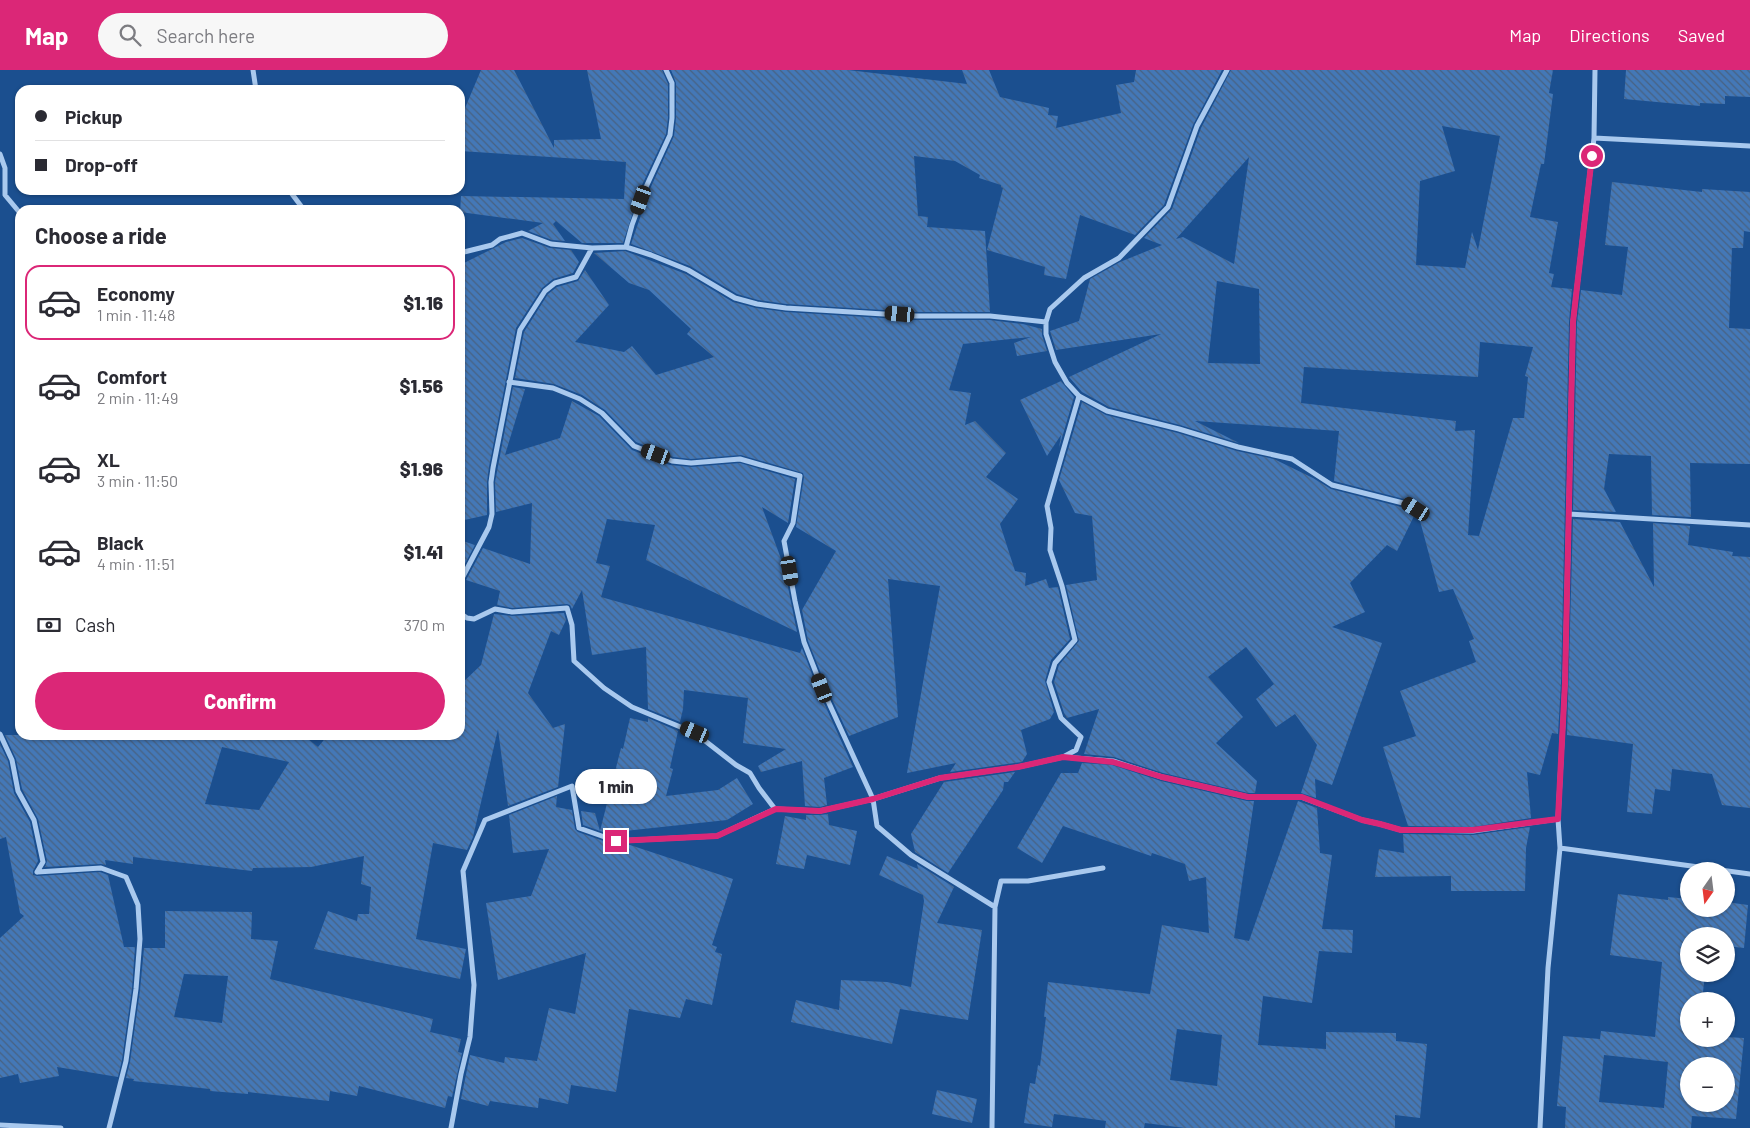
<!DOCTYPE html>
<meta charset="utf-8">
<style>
:root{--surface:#fff;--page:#f7f7f7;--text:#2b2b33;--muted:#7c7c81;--line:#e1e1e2;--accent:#db2777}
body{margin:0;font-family:Barlow,sans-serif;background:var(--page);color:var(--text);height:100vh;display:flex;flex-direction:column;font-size:19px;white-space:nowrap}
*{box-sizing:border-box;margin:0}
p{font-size:16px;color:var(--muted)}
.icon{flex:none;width:28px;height:28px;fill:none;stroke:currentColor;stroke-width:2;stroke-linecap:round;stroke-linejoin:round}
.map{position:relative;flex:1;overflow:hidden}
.side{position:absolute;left:15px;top:135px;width:450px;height:535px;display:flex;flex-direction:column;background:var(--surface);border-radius:15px;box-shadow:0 1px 4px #0004}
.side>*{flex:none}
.banner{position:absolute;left:15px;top:15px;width:450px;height:110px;border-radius:15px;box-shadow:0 1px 4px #0004;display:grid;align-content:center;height:110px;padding:0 20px;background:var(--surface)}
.needle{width:32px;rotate:194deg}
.fabs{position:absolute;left:1680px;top:792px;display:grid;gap:10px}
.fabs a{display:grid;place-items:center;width:55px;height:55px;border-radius:50%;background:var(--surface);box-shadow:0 1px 4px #0004;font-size:25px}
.end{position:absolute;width:22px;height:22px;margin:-11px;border:6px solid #db2777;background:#fff;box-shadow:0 0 0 2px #fff}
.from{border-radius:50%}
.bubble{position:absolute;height:35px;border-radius:18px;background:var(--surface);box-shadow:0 1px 4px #0004;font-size:16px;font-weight:800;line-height:35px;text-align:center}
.car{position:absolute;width:15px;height:30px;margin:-15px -8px;border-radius:6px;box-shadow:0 0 4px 1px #0007;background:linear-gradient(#222 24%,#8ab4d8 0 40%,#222 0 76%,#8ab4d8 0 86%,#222 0)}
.banner b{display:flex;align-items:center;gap:18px;height:48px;font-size:19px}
.banner b+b{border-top:1px solid var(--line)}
.banner i{width:12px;height:12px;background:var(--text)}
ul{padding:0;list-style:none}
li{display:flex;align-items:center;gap:15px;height:75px;margin:0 10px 8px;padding:0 10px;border:2px solid transparent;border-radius:15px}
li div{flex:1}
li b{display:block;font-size:19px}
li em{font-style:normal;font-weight:800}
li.on{border-color:var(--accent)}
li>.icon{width:45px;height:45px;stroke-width:1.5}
h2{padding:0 20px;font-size:22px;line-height:60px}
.pay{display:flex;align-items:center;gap:12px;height:55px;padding:0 20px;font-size:19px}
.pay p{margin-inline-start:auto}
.cta{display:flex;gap:10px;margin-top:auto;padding:10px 20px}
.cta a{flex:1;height:58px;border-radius:30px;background:var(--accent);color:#fff;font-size:20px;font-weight:800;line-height:58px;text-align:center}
header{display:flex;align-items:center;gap:30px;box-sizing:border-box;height:70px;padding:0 25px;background:var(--accent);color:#fff}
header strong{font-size:24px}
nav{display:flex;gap:28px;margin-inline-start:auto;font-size:18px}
.search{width:350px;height:45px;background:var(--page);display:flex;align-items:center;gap:12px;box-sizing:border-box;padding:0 18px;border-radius:28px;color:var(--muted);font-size:19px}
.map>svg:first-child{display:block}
.building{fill:url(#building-back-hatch);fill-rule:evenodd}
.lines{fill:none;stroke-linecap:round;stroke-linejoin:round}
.street{stroke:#a9c9ee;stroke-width:5}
.route{stroke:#db2777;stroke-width:6}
</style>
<header>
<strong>Map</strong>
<div class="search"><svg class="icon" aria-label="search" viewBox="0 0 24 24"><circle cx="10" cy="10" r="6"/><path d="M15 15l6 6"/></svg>Search here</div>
<nav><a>Map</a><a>Directions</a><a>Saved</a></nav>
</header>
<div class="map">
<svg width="1750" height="1058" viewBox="0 0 1750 1058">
<defs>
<pattern id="building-back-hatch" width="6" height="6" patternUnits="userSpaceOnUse" patternTransform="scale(1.25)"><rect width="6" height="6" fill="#4478b7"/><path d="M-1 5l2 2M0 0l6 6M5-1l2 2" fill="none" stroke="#486282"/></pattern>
</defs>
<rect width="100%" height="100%" fill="#1b4f8f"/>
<path class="building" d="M481,0H514L554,78V70L601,69L587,0H662L668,14V48L666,64L642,115L623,173H582L556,151L553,154L565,171L552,170L528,161L543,153L460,142L461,126L624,129L626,92L460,81V50Z
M671,0H848L967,14L962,0H989L1000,27L1049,38L1048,45L1058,46L1056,58L1121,43L1116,15L1134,12L1136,0H1222L1193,55L1164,135L1135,165L1080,145L1066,209L1044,205L1045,197L987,180L1003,118L1001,117V115L979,108L980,105L955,91L914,86L918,146L928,147L927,157L985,161L990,242H916L786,234L758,230L737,224L690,196L631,174L650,119L674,66L676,48V13Z
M1231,0H1553L1549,23L1553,24L1544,94H1541L1530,147L1558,152L1549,203L1554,204L1551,217L1572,219L1569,252L1561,613L1558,664L1552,663L1540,705L1527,702L1531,748L1473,757L1408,756L1383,677L1416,666L1400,621L1476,592L1469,571L1474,569L1453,519L1439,522L1419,447L1424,449H1427L1429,445L1428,442L1408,430L1334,411L1339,361L1195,351L1239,373L1180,355L1109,337L1082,322L1069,307L1161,264L1056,280L1050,261L1079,251L1090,209L1120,192L1162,175L1144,168L1172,139L1201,58ZM1442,56L1500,66L1478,180L1472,162L1465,198L1416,195L1420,111L1455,101ZM1249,87L1234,194L1183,167L1176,169ZM1217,211L1259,219L1260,294L1208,293ZM1480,272L1533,277L1525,306L1528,307L1524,348H1513L1479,466L1468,465L1475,360L1455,361L1456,351L1301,333L1304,297L1478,307Z
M1626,0H1750V27L1725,26V34L1700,33V36L1624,29Z
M1612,112L1702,122V119L1750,122V162L1744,161L1743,178H1732L1729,258L1750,259V394L1690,393L1691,447L1652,445L1651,386L1609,384L1604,419L1616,442L1573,440L1577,252L1581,220L1622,225L1628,177L1605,175Z
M522,168L550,178L571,180L579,192L573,203L553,209L542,218L516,258L489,397L487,412V445L460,451V195L506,172Z
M625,181L686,204L733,232L756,238L786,242L916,250H990L1023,254L1042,259V265L1047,281L1017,286L1014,273L1031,267L963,274L949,320L971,323L965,355L975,351L1006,383L986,407L1018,429L1000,454L1015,501L1026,503L1025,516L1046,509L1049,518L1058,517L1070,569L1051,590L1045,611L1054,642L1050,649L1021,660L1027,684L1022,692L950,702L956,693L907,703L940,516L888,509L898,647L849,666L826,616L808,571L802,540L836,481L796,457L804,407L803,403L741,385L691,389L673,387L636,372L605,340L582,325L554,314L515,308L524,262L548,224L557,217L578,211L585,200L609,235L575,272L624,282L632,276L656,305L714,287L687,264L691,259L649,220L629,213L594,183Z
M1061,311L1074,327L1059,378L1061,365L1047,386L1020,330Z
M513,317L525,319L505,385L560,368L572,331L599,346L632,380L670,395L691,397L740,393L795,409L788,453L762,437L784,497L797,562L646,490L655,455L607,449L596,493L610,496L601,527L800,583L802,578L818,620L853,697L824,708L827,735L820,737L805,736L802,691L761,702L758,696L786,679L743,673L748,628L684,620L683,639L680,652L648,639L646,577L592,585L582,520L572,539L570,535L567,534L512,538L497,535L500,521L466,510L483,478L530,494L532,433L496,442L495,412Z
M1082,332L1106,345L1178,363L1237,381L1274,389L1313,408L1331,419L1405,438L1415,444L1397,481L1387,475L1350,513L1365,542L1332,557L1382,573L1332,715L1315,709L1316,728L1301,723L1317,675L1295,644L1276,657L1256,629L1274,614L1246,577L1208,607L1243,647L1216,673L1257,711L1255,723H1248L1163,703L1114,687L1084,684L1099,639L1067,648L1064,643L1054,612L1059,595L1079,571L1066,515L1097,510L1092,446L1075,443L1059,410Z
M1573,449L1620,452L1654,517L1653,453L1690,456L1688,475L1733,482L1732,486L1750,487V738L1722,735L1712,704L1672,699L1670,721L1655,719L1652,744L1627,742L1633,674L1567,665Z
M460,470L475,475L460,503Z
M564,543L566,550L559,565L551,561L528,623L553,658L565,654L558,717L508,736L498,659L473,767L467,780L433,773L416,869L466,879L460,909L314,879L328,841L357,851L358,844H369L371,817L361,814L364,786L311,797L253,798L252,801L133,787V794L105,790L106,795L101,794L45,797L47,791L38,749L22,719L16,689L5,665H303L318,677L328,665H460V615L481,595L494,544L512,546ZM222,677L289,692L259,740L205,734Z
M630,648L648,652V648L678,661L670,698L673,699L666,726L718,720L737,708L753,734L727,750L606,763L583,755L581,741L595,743L600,761L621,678L623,679Z
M0,674L8,691L14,723L30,752L38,791L33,801V805L37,806L100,802L108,805L124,877H135L132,919L122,990L118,1007L57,997L59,1006L20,1013L18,1004L0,1008V868L24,846L20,843L6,767L0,769Z
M1082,693L1112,695L1161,711L1247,731H1254L1234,868L1249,871L1298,731L1317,738L1320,783L1332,785L1322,859L1353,860L1352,883L1319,881L1312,933L1263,926L1258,975L1326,979V962L1396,963V971L1427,974L1420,1048L1395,1045V1058H1185L1145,1053L1144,1058H1105L1106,1051L1054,1044L1052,1057L1024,1053L1030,1013L1035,1014L1038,995L1040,996L1046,947H1044L1048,912L1150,924L1162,855L1209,863L1206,807L1189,811L1185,794L1152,783L1151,786L1063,756L1042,793L1017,778L1061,703H1078ZM1177,959L1222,965L1217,1016L1170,1010Z
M1015,702L1008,712H1004L1003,720L948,803L915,782L911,764L944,712Z
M557,726L556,737L572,740L575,759L578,762L615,775H630L733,809L712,875L717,877L715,882L722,884L712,935L686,929L680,948L629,939L616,1022L571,1015L568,1034L539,1028L538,1038L490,1031L488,1036L461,1029L470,985L504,993L505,987L537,991L549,938L575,944L586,883L498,910L486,833L531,826L549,779L513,783L509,745Z
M828,744L829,755L857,761L850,795L807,785L804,799L776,794L785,746L806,750V745H820Z
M1530,757L1526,778L1525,821H1451V806L1375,807L1379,779L1404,783L1403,764L1473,765Z
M887,786L918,799L917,794L954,817L937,853L982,860L968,950L900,939L892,974L791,952L796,930L839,940L841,910L887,912L911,917L924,831L923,825L879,805Z
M1618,824L1668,830V827L1689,829V839H1726V832L1748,835L1744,878L1726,876V866H1689V904H1705L1702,931H1689V969H1726V967L1744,968L1736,1049L1692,1046L1691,1058H1565L1566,1037L1557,1036L1563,966L1600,969L1601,961L1655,967L1662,892L1610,885ZM1604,985L1668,992L1664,1038L1599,1032ZM1689,996H1726V1034H1689Z
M165,841L252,842L251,869L278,871L270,909L433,949L430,962L461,969L458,982L462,983L452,1027L448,1026L445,1038L359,1016L357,1026L330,1021L329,1031L248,1022V1024L210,1021V1019L133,1011L134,1009L126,1008L130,992L140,920L144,878H165ZM184,904L228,906L222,953L174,947Z
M937,1020L977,1029L972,1053L932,1044Z"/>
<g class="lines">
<path class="street" d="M253,0L256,20
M1227,0L1197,56L1168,137L1119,188L1084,208L1050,239L1046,252V264L1055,292L1067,313L1079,326L1107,341L1179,359L1238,377L1292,389L1332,415L1407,434L1425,445
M1594,68L1750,76
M0,84L5,98V125L20,143
M289,120L304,140
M626,177L632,155L646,117L670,65L672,48V13L666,0
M460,183L492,175L500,169L522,163L551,174L592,178L626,177L651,185L688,200L735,228L757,234L786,238L916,246H990L1046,252
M509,312L553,318L580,329L602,343L634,376L672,391L691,393L740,389L800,406L793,453L784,471L795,531L804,572L822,618L873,729L877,756L911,785L995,837
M1569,444L1750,455
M460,512L489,457L492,444L491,412L493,398L520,260L545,221L555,213L576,207L592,178
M460,543L467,548L474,549L495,539L512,542L567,538L572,555L574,591L604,618L632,637L695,663L736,695L750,703L759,718L775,739
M0,664L12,690L18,721L34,750L43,792L37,802
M1063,687L1076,680L1081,667L1061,648L1049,612L1055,593L1075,570L1062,516L1050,480L1051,458L1047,436L1079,326
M1560,778L1750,804
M37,802L101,798L126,807L138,835L140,869L136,919L126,991L109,1058
M0,1055L61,1058
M451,1058L461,1004L470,967L474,915L463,801L485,750L572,716L579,758L616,771L717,766L775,739L820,741L873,729L940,708L1018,697L1063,687L1113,691L1162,707L1248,727H1301L1362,750L1380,754L1401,760L1473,761L1558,749
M992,1058L995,837L1001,811H1028L1103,798
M1540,1058L1548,898L1560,778L1558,749L1565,613L1573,252L1594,68L1595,0"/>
</g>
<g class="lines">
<path class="route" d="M616,771L717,766L776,739L820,741L873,729L940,708L1018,697L1063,687L1113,692L1162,707L1248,727H1302L1362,750L1380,754L1401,760H1473L1558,749L1565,613L1573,252L1592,86"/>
</g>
</svg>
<div class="fabs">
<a><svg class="needle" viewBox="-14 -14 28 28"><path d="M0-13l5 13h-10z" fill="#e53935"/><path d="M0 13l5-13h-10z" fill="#7c7c81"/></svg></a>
<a><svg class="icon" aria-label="layers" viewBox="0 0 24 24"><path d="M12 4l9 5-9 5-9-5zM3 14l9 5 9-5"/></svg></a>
<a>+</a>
<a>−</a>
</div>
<i class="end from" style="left:1592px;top:86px"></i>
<i class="end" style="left:616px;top:771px"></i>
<div class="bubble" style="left:575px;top:699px;width:82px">1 min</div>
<i class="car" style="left:641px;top:130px;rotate:200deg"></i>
<i class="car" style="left:900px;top:244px;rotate:275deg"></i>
<i class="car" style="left:656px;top:384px;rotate:290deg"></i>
<i class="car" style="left:1416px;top:439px;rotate:303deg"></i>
<i class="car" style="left:790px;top:501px;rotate:170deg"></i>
<i class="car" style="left:822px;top:618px;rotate:339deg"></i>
<i class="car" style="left:695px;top:662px;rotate:293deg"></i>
<div class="banner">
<b><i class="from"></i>Pickup</b>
<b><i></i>Drop-off</b>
</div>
<section class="side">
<h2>Choose a ride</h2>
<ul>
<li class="on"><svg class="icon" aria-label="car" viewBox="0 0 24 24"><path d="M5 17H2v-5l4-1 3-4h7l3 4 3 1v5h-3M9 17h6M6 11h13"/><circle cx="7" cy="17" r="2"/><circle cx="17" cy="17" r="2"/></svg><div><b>Economy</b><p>1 min · 11:48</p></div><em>$1.16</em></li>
<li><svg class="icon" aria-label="car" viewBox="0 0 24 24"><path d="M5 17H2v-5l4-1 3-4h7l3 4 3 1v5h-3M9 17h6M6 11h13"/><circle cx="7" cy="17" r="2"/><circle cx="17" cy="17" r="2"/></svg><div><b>Comfort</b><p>2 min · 11:49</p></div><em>$1.56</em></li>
<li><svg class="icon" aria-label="car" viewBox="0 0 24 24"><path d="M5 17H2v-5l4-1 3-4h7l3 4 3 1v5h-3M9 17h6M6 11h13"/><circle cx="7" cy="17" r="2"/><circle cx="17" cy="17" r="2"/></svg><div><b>XL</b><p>3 min · 11:50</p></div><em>$1.96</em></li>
<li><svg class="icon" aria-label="car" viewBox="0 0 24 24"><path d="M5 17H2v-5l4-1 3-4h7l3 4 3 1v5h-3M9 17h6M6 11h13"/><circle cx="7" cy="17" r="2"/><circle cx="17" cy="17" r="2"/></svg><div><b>Black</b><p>4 min · 11:51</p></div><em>$1.41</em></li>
</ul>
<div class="pay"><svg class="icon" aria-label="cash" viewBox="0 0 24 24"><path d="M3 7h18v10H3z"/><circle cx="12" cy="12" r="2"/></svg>Cash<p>370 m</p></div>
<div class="cta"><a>Confirm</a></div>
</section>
</div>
